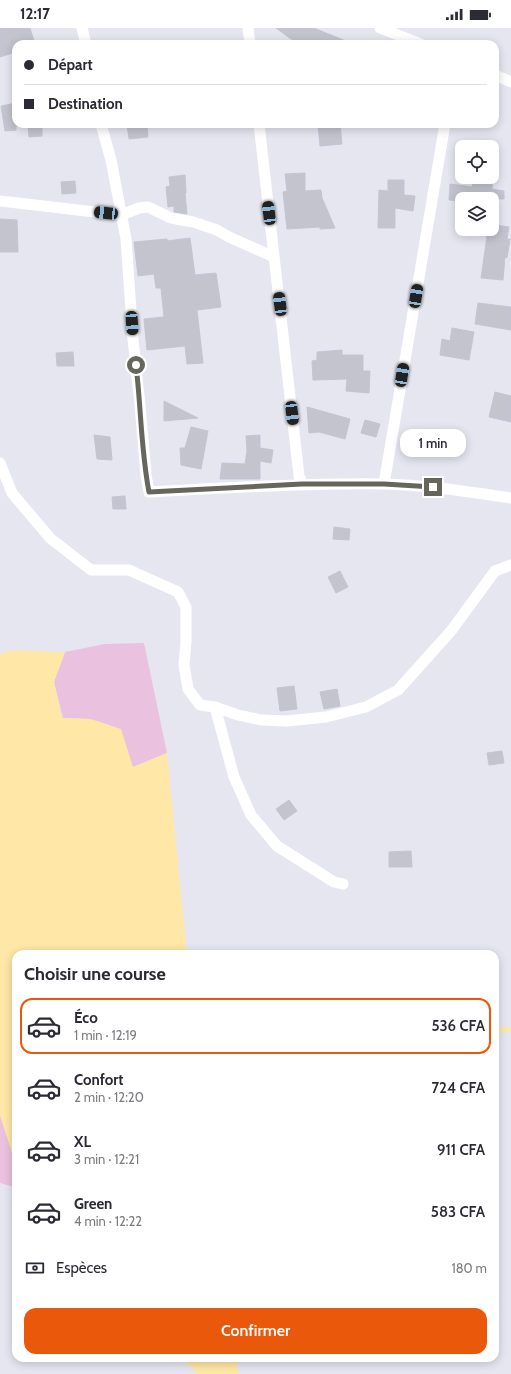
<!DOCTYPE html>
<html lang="fr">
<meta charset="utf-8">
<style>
:root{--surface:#fff;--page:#f7f7f7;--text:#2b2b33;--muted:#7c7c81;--line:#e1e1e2;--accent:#ea580c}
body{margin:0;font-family:Cabin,sans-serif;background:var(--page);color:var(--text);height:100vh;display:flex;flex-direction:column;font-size:15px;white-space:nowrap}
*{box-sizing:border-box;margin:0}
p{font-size:13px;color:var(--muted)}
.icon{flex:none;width:22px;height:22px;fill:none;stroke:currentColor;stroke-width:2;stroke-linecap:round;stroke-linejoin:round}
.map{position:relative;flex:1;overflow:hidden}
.sheet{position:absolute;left:12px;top:922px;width:487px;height:412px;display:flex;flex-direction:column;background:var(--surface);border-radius:12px;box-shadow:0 2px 10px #0003}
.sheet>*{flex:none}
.guide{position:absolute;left:12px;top:12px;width:487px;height:88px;border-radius:12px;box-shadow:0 2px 10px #0003;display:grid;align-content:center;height:88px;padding:0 12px;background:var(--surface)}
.tools{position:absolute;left:455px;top:112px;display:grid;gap:8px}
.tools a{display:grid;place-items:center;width:44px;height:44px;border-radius:8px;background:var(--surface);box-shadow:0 2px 10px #0003;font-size:20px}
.end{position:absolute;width:18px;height:18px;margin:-9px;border:5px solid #67665d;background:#fff;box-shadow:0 0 0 2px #fff}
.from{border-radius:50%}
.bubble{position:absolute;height:28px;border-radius:12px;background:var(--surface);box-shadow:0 2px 10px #0003;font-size:13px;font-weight:600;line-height:28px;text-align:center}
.car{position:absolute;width:12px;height:24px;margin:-12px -6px;border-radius:5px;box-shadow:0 0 3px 1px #0007;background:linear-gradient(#222 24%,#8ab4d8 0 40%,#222 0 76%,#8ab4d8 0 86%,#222 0)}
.guide b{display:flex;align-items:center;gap:14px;height:38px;font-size:15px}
.guide b+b{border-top:1px solid var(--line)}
.guide i{width:10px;height:10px;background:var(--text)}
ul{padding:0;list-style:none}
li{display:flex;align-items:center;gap:12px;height:56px;margin:0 8px 6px;padding:0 4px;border:2px solid transparent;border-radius:12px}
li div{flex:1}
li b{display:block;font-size:15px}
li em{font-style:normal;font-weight:600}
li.current{border-color:var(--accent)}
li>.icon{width:36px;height:36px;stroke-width:1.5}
h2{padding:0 12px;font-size:18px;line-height:48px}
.pay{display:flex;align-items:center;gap:10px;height:44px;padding:0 12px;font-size:15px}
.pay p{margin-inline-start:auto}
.action{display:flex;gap:8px;margin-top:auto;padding:8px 12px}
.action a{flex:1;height:46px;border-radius:12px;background:var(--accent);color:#fff;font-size:16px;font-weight:600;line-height:46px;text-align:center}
.status{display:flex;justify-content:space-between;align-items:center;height:28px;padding:0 20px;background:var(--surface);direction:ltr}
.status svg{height:11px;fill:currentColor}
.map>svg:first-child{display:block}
.green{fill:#eac1de}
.water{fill:#ffe7a7}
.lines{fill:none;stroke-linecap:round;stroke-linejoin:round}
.stream{stroke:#ffe7a7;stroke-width:4.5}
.building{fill:#c4c4cf;stroke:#c3c4d6}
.minor{stroke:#fff;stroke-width:11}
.route{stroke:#67665d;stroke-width:5}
</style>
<div class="status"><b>12:17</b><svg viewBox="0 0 49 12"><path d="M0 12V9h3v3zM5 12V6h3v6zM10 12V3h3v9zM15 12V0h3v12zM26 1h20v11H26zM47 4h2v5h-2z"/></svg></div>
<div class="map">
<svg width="511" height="1346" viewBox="0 0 511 1346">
<rect width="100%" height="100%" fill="#e6e6f1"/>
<path class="green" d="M144,615L167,725L133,739L91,691L63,690L54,654L65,624L105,616Z
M0,1087L14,1131V1159L0,1155Z"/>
<path class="water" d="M10,622L65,624L54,654L62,690L91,691L121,701L133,739L167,725L187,926H16V1160L14,1159V1131L0,1087V626Z
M181,1330H236L238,1346H198Z"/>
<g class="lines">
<path class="stream" d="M495,1002L511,1001"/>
</g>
<path class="building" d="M0,0H30L35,16H16V24L0,29Z
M276,0H314L353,16H298Z
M16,75V102L5,103L1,78Z
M28,96H42V108L29,109Z
M127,96H147L148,109L129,111Z
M318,96H340L342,116L320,118Z
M305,145V163L321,162L322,170L335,200L320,201V199L287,201L283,164L287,163L285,146Z
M185,147L186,165H185L187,186L174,184V178L168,179L166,159L170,158L169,149Z
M474,149H493L492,161L504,163V171H462V173L449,172L450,156L472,159Z
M388,152H404V167L415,168L413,183L395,180V200H378L379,162L388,163Z
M75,153L76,165L62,166L61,154Z
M0,191L17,192L18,224H0Z
M494,197L509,199L507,211H510L507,230L505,229L503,252L481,250L488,201H493Z
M190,210L195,247L216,245L221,279L197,282L203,335L187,336L185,318L147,322L144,291L164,289L161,260H156L154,246L138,248L134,214L167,211V213Z
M478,275L511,279V302L475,296Z
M452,300L474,304L469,332L440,327L442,311L450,313Z
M342,322V327H363V343H370L369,365L346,363L347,351L313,352L312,333L317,332V324Z
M73,324L74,338H57L56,325Z
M495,364L511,368V394L489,389Z
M164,373L198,390L164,393Z
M307,379L350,391L345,411L319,404L309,405Z
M365,392L380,396L376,409L361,405Z
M191,399L208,403L201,441L181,437L180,420H185Z
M94,407L110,409L112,432L97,431Z
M260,407V420L273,422L271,435L260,433V451H220L222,435L245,436L247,423L246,408Z
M125,468L126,481H113L112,469Z
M334,499L350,501L349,512L333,511Z
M340,543L348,559L336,565L328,549Z
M294,658L297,681L280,683L277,660Z
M337,661L340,678L324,681L320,664Z
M502,723L504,735L489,737L487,725Z
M289,772L297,783L284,792L276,781Z
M411,823L412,839H389V824Z"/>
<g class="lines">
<path class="minor" d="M82,0L86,16
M248,0L250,16
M380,0L421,16
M495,47L511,54
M101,96L111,132L126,211L133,311L140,377L146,447L149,464C227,460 306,455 384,456C427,457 469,464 511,470
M259,96L299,448L302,456
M0,173L121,187L139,180L148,179L171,190L193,194L217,202L229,209L274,229
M0,435L12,465L50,510L91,542H129L178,564L186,579V614L184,637L188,661L200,677L215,679L234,749L251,787L277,818L334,854L343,856
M384,456L445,96
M215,679L238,687L261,692L287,693L326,689L366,679L398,662L451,603L495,543L511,537"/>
</g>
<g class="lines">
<path class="route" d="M136,337C141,379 141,423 149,464L302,456H384L433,459"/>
</g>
</svg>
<div class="tools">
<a><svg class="icon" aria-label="locate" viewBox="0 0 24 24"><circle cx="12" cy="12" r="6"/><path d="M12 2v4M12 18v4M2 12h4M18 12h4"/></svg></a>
<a><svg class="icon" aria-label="layers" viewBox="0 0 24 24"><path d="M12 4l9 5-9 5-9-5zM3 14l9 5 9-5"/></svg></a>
</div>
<i class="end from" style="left:136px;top:337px"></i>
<i class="end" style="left:433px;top:459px"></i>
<div class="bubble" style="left:400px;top:401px;width:66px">1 min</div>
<i class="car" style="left:106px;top:185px;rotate:276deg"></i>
<i class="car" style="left:269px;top:185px;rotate:353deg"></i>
<i class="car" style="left:416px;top:268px;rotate:9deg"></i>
<i class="car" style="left:280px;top:276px;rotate:353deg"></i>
<i class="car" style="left:132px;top:295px;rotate:176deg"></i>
<i class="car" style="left:402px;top:347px;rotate:9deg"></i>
<i class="car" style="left:292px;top:385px;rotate:173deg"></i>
<div class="guide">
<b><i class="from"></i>Départ</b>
<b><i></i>Destination</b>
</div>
<section class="sheet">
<h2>Choisir une course</h2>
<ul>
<li class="current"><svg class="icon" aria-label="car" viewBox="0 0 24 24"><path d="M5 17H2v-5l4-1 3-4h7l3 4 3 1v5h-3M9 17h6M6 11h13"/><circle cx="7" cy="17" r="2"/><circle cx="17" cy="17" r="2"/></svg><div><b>Éco</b><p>1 min · 12:19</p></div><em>536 CFA</em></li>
<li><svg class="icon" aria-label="car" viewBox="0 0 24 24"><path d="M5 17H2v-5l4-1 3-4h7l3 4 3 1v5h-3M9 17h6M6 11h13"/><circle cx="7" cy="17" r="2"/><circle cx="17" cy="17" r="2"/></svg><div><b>Confort</b><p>2 min · 12:20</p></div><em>724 CFA</em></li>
<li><svg class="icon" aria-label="car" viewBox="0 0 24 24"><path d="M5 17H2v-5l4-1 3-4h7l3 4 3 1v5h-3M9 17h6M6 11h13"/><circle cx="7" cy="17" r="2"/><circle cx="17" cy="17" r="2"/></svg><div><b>XL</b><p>3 min · 12:21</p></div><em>911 CFA</em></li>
<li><svg class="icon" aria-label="car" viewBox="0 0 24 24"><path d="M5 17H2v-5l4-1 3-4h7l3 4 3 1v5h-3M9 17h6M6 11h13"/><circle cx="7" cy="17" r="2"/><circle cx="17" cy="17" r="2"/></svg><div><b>Green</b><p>4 min · 12:22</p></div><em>583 CFA</em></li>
</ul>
<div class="pay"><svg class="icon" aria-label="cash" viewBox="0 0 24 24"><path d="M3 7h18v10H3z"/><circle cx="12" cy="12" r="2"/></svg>Espèces<p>180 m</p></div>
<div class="action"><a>Confirmer</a></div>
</section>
</div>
